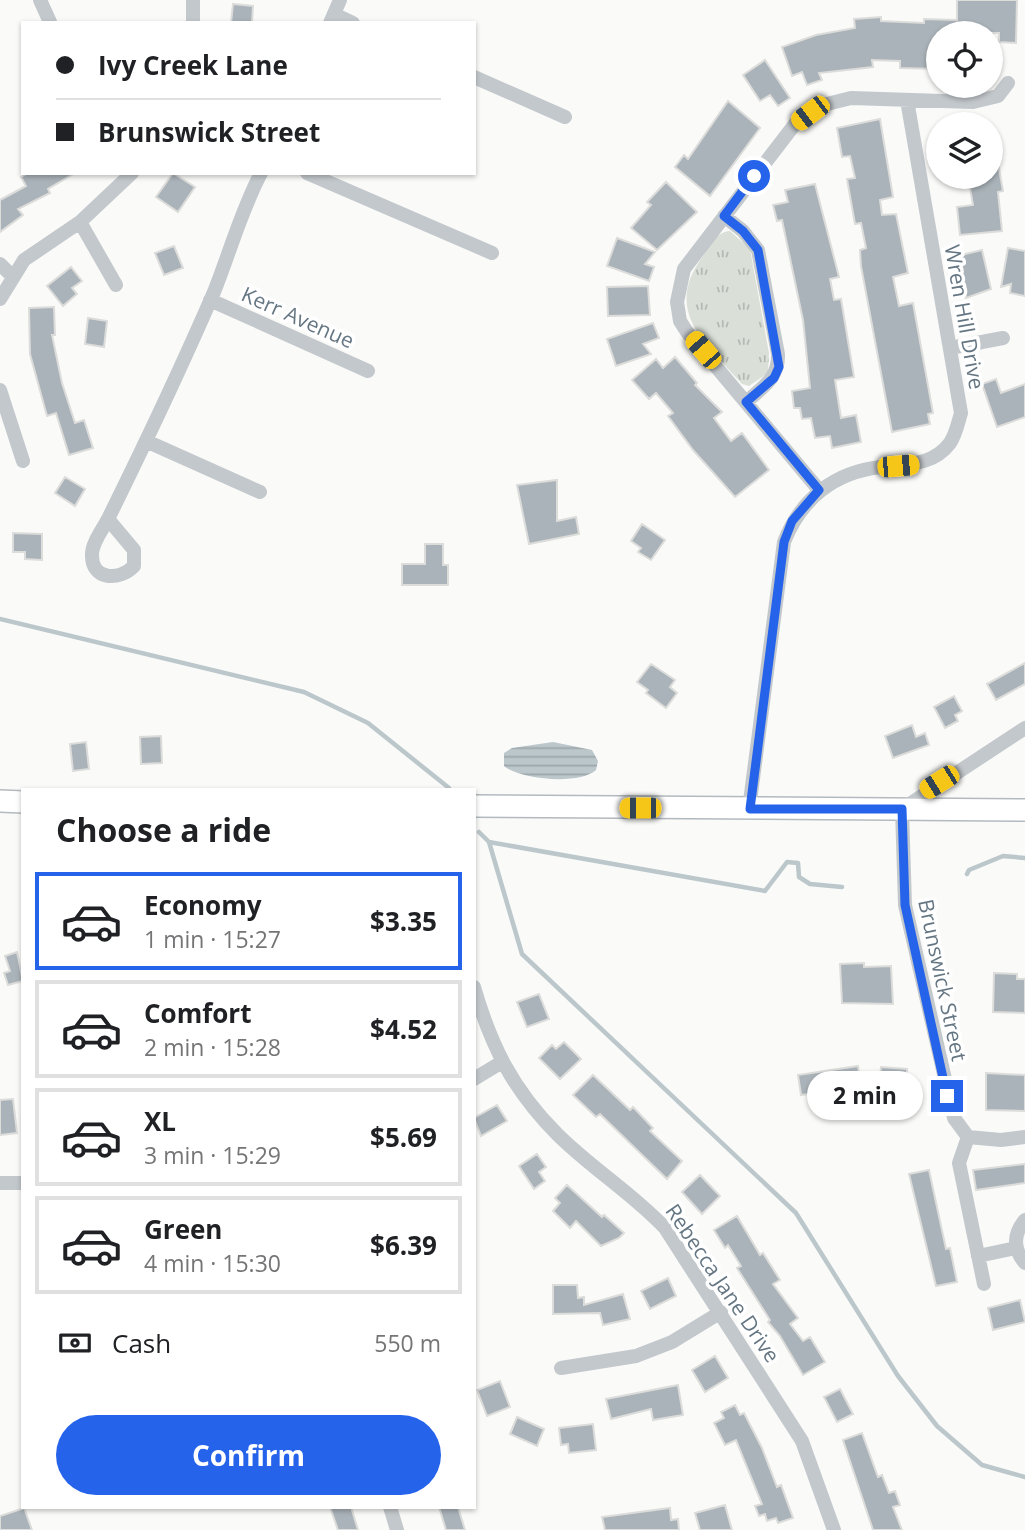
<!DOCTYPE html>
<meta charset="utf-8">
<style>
:root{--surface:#fff;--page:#f6f6f6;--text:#202124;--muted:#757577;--line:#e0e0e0;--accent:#2563eb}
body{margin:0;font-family:"Open Sans",sans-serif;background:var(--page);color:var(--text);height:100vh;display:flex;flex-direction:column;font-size:26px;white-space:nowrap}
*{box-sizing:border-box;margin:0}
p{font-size:23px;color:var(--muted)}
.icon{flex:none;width:38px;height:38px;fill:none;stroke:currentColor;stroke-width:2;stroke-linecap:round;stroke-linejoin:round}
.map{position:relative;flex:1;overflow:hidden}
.side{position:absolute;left:21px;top:788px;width:455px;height:721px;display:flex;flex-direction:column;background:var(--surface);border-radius:0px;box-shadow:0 2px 5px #0004}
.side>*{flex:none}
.guide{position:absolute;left:21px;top:21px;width:455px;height:154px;border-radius:0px;box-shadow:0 2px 5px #0004;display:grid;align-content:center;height:154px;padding:0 35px;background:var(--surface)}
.fabs{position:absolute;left:926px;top:21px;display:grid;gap:14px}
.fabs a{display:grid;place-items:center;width:77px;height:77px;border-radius:50%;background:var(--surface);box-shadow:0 2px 5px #0004;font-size:35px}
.end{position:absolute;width:32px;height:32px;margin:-16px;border:9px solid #2563eb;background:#fff;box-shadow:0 0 0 4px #fff}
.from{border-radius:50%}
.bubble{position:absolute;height:49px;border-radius:24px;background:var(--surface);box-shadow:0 2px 5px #0004;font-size:23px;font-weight:700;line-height:49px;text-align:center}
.car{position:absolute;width:21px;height:42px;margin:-21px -10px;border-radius:9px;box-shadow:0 0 5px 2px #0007;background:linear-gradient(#f5c518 24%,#345 0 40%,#f5c518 0 76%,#345 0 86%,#f5c518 0)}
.guide b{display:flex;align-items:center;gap:24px;height:66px;font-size:26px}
.guide b+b{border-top:2px solid var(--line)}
.guide i{width:18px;height:18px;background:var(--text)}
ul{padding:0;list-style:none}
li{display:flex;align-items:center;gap:21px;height:98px;margin:0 14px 10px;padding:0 21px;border:4px solid var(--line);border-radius:0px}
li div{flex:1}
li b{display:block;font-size:26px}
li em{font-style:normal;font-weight:700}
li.active{border-color:var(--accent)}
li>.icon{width:63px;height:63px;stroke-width:1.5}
h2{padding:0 35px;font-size:32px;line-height:84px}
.pay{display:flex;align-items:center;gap:18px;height:77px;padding:0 35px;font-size:26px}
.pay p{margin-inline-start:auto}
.button{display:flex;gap:14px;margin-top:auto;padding:14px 35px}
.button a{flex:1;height:80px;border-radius:42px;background:var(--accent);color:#fff;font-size:28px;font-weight:700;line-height:80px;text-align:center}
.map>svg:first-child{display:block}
.grass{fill:url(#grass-tufts)}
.water{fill:url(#water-rules)}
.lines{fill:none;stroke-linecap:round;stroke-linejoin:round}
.stream{stroke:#bbc7cb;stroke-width:4.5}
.building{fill:#aab3b9;stroke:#dcdcda;stroke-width:2}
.secondary-casing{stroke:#b3babf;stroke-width:24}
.minor{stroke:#c3c8cc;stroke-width:14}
.secondary{stroke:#fff;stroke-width:21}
.route{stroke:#2563eb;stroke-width:9}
.labels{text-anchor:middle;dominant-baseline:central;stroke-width:7;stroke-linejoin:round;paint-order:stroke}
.street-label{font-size:21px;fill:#657683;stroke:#fff}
</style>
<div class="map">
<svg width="1025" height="1530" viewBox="0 0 1025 1530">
<defs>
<pattern id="grass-tufts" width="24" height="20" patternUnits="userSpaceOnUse" patternTransform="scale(1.75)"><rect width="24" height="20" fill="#dadfd7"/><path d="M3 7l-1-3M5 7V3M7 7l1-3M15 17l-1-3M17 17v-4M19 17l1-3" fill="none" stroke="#b4b9b4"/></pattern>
<pattern id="water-rules" width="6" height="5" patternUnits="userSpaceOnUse" patternTransform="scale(1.75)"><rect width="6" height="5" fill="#bbc7cb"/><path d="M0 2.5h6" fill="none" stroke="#9ca6aa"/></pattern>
</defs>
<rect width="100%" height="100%" fill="#fafaf8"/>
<path class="grass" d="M730,231L750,249L769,353L768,373L749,386L742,384C706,343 662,312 703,256C710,246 716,232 730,231Z"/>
<path class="water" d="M553,742L592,750L598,761L596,770C580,785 520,780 504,766V753L512,748Z"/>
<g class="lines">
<path class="stream" d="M0,619L304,692L368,723L449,788
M479,832L489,842L522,954L796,1213L898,1376L937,1426L982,1465L1025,1477
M489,842L765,891L787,862L798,863L799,877L810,884L842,887
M967,874L969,870L1003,856L1025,858"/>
</g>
<path class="building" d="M957,0H1017L1016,43L999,42V33H938V69L900,68V61L872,60L873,67L819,73L822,80L807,85L802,72L792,76L782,47L816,35L855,28L854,19L881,17V21L924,23V19L957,20Z
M233,4L253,6L252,23H231Z
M765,60L790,98L778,106L770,95L760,101L743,75Z
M728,101L760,128L710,196L675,167L684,155L688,159Z
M880,119L893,197L880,200L882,215L896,214L908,273L893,277L899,306L913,303L933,413L928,414L930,424L892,432L861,266L860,250L866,248L861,223L855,224L847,179L855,178L850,156L842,157L837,128Z
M996,151L1003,191L998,192L1002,231L960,235L957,207L973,205L968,177H990V152Z
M28,173H75L48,189L50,193L18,209L23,215L0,232V200L26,186L21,177Z
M173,173L195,187L178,212L156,197Z
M666,182L697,212L657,250L631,228L651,205L647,202Z
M815,184L839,277L830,279L834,300L841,299L854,377L835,380L841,418L856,415L861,442L832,448L830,436L815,438L811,418L802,419L800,408H794L792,391L810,388L803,320L782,220L777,221L773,205L788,202L785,190Z
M617,238L655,252L645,264L654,267L649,281L607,266Z
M174,246L183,268L164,275L155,253Z
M1008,248L1025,251V296L1010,293L1011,284L1001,287Z
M982,250L991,289L966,298L957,256Z
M71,267L82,281L72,288L77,294L63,306L47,286Z
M648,286L650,315L608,316L607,287Z
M54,307L55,335H52L62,383L75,423L84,420L93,448L69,455L56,413L47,416L30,354L29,308Z
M88,318L107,321L104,347L85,344Z
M653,323L659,338L643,344L651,354L616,366L607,339Z
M675,357L697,383L695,385L722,412L714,418L731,441L742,433L769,470L735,497L693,450L668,416L673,413L656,393L649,399L632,380L656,359L663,368Z
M996,379L1001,393L1025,384V417L997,427L982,384Z
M65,477L85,489L75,506L55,493Z
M557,480V521L576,517L579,534L529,544L517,485Z
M642,524L665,540L651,560L638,552L641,548L631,541Z
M13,533L42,534V560L25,559V552H13Z
M425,544H443V565H448V585H402V564H425Z
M1025,663V684L996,700L987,684Z
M651,664L675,680L670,687L677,693L666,708L646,693L648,690L637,682Z
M954,696L962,711L955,715L958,721L945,728L934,707Z
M912,725L916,737L925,733L929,745L893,758L885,736Z
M161,736L162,763L141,764L140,737Z
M86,742L89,769L73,771L70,744Z
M17,952L23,981L8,985L4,973L10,971L5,956Z
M864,963V967L891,966L893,1004L842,1003L840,964Z
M994,973L1017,974V979H1025V1013L993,1012Z
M539,994L549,1019L527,1027L517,1002Z
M564,1042L581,1059L560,1079L539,1058L552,1045L556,1049Z
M858,1066L861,1086L801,1095L798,1075Z
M881,1067L907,1069L906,1090L879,1089Z
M986,1073L1025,1075V1111L986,1110Z
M593,1075L630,1110L633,1107L653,1128L650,1131L682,1161L667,1179L600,1114L596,1117L573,1095Z
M13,1099L17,1133L0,1135V1100Z
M497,1105L507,1121L481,1136L474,1118Z
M537,1154L546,1167L539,1172L545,1181L534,1189L519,1166Z
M1025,1164V1183L976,1190L973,1170Z
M929,1170L946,1249L950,1248L957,1282L936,1286L909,1174Z
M700,1175L720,1196L702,1214L682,1192Z
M567,1185L602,1217L604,1215L624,1233L619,1238L601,1246L576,1221L570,1228L553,1211L560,1203L555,1198Z
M737,1216L760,1255L763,1253L780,1280L773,1284L798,1318L790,1324L803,1341L810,1337L825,1362L803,1375L780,1336L768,1322L770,1320L737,1268L741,1266L728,1245L725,1248L714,1230Z
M668,1278L676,1296L650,1309L641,1291Z
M553,1285H577L578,1298L584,1297V1305L623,1294L630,1319L603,1325L600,1313L553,1314Z
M1020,1300L1025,1322L993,1330L988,1308Z
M715,1356L728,1378L705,1392L692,1370Z
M500,1381L510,1407L487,1416L477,1390Z
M678,1385L683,1415L653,1420L651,1409L611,1419L606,1399Z
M840,1389L853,1414L837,1422L824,1397Z
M735,1405L740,1415L744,1413L762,1448L777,1487L781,1485L793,1518L778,1523L776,1518L767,1521L765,1514L759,1516L755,1506L762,1504L736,1440L725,1445L714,1423L724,1418L721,1412Z
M517,1417L544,1429L537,1446L510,1434Z
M593,1424L596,1450L569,1453L568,1444L561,1445L559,1428Z
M862,1433L878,1477L882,1475L889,1493L895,1491L900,1505L893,1507L902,1530H873L843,1440Z
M725,1505L732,1530H700L695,1513Z
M330,1507H351L358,1530H338Z
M439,1507H458L465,1530H446Z
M24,1508L32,1530H0V1516Z
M670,1508L671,1520L678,1519L679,1530H605L602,1517Z"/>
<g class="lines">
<g class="secondary-casing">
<path id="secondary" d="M0,801L23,802
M474,806L1025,810"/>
</g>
<path class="minor" d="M40,0L50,22
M193,0V23
M334,14L353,23
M330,23L340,0
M474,77L565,117
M307,173L492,253
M724,216L743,231L758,250L778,354C779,378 763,387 746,402
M80,222L116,285
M0,264L12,276
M0,299L24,260L80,222L132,173
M210,300L368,371
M950,348L1003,338
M0,390L23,461
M146,441L260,492
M819,490L687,332L680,321L677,302L684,269L795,124L827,104L851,98L973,102L998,96L1008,83
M108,519C145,444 181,368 214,292C230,252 241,211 261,173
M108,519L134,550V566C120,581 91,581 92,554C92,543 103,529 108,519Z
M1025,728L902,809L905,905L954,1118L968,1137L1001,1140L1025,1137
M749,809L784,542C801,499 834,472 881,467C906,464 933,466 950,443C956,434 958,423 961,413L907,100
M474,987C491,1046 513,1090 557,1134C591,1168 632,1193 665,1228L802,1441L834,1530
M474,1079L502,1062
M968,1137L959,1163L984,1284
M0,1183H23
M1025,1220C1013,1234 1013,1249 1025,1263
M978,1256L1016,1248
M561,1368L636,1356L672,1342L721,1312
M390,1507L397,1530"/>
<use href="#secondary" class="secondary"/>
</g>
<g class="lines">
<path class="route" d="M754,176L724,216L743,231L758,250L779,367L774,378L746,402L819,490L792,521L784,542L750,809H902L905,905L947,1096"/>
</g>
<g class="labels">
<g class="street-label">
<text transform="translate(298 317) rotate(24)">Kerr Avenue</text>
<text transform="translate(965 317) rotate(80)">Wren Hill Drive</text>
<text transform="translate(943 980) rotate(78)">Brunswick Street</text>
<text transform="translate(723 1283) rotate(56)">Rebecca Jane Drive</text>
</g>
</g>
</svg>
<div class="fabs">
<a><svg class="icon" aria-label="locate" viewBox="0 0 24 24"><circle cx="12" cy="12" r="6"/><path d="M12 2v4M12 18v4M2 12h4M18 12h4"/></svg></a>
<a><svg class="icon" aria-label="layers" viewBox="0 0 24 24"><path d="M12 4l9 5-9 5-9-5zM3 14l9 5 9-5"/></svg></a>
</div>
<i class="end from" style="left:754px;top:176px"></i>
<i class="end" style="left:947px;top:1096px"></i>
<div class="bubble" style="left:807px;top:1071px;width:116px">2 min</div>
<i class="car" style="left:810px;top:113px;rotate:233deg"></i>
<i class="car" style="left:703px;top:350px;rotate:319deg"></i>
<i class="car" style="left:898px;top:466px;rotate:85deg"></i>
<i class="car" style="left:939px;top:782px;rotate:238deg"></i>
<i class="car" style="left:640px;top:808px;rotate:270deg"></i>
<div class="guide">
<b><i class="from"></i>Ivy Creek Lane</b>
<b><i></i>Brunswick Street</b>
</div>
<section class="side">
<h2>Choose a ride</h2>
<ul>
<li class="active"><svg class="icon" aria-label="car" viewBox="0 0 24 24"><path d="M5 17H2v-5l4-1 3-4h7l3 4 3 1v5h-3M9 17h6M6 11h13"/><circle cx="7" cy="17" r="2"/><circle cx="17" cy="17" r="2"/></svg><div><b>Economy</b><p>1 min · 15:27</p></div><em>$3.35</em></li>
<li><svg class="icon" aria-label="car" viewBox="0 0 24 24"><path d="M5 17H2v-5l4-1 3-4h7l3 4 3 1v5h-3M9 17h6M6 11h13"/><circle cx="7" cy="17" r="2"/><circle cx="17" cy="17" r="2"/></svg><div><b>Comfort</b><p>2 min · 15:28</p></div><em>$4.52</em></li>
<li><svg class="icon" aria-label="car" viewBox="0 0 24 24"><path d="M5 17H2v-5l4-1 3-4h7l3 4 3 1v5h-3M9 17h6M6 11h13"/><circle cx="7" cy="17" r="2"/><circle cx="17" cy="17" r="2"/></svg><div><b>XL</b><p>3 min · 15:29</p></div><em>$5.69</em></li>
<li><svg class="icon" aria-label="car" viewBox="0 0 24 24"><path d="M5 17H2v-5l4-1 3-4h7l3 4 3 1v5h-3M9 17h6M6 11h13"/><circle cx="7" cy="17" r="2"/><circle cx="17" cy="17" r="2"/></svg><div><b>Green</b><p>4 min · 15:30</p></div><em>$6.39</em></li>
</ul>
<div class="pay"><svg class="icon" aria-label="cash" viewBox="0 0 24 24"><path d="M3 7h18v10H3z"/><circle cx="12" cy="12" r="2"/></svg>Cash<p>550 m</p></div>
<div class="button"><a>Confirm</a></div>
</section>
</div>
